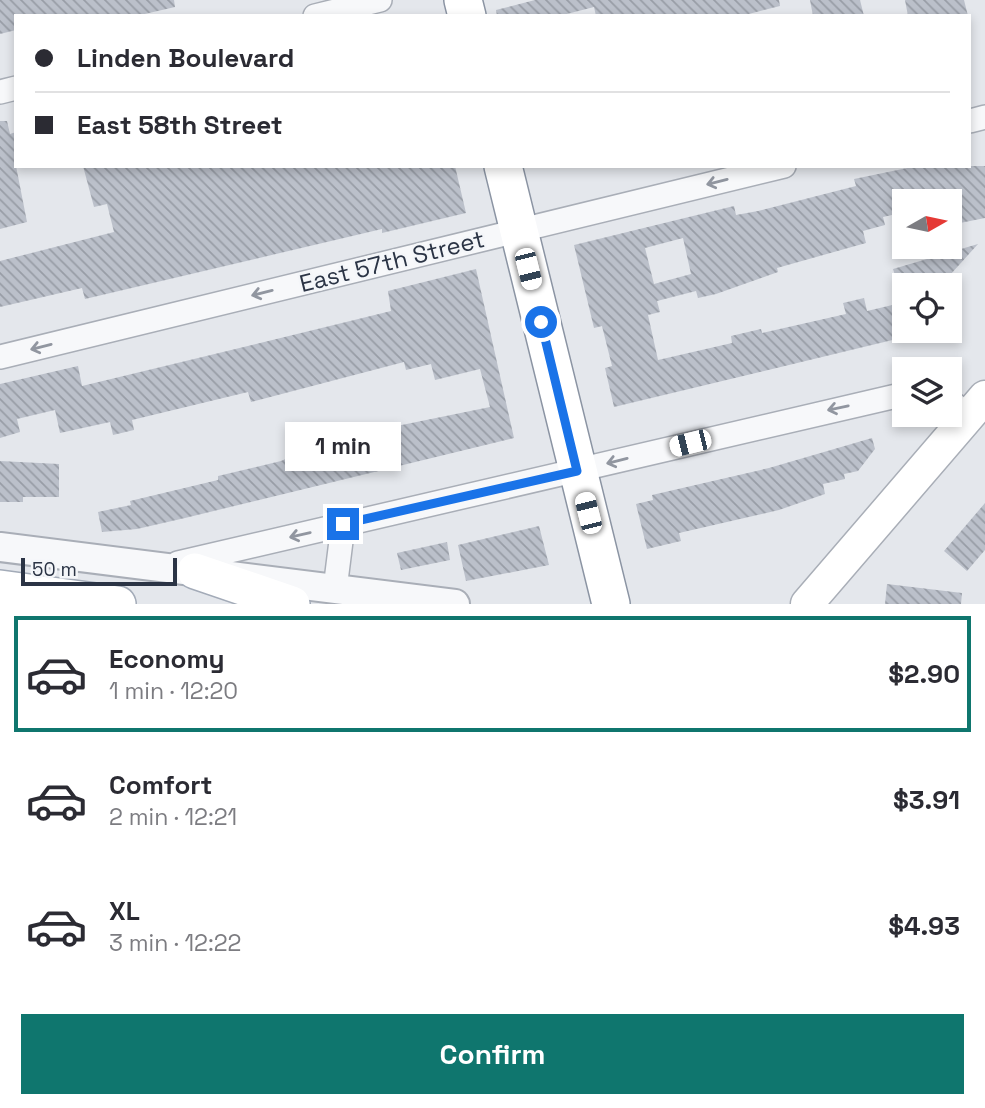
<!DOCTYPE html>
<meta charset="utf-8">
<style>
:root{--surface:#fff;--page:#f2f2f3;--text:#2b2b33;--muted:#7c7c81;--line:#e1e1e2;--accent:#0f766e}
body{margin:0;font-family:"Space Grotesk",sans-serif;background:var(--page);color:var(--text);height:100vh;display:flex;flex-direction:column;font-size:26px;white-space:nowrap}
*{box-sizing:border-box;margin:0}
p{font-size:23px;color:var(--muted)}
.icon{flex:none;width:38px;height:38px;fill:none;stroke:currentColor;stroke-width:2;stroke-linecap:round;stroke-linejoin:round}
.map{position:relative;height:604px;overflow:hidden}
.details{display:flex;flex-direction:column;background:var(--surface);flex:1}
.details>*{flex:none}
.top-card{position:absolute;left:14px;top:14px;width:957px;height:154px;border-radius:0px;box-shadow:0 4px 10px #0003;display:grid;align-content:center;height:154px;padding:0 21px;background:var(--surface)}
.needle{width:46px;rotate:81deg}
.controls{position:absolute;left:892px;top:189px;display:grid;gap:14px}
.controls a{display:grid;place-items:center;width:70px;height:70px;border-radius:0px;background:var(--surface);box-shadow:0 4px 10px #0003;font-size:35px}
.scale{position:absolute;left:21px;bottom:18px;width:156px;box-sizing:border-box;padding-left:7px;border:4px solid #2b3445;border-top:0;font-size:19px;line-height:24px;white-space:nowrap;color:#2b3445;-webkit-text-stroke:5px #f4f6f9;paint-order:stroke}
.end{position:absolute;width:32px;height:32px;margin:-16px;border:9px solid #1a73e8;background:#fff;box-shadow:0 0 0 4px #fff}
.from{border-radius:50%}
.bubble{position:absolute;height:49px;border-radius:0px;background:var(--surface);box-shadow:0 4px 10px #0003;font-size:23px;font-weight:800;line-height:49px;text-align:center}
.car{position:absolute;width:21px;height:42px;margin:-21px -10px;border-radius:9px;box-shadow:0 0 5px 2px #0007;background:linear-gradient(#fff 24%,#345 0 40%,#fff 0 76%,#345 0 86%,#fff 0)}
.top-card b{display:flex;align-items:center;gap:24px;height:66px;font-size:26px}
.top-card b+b{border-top:2px solid var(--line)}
.top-card i{width:18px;height:18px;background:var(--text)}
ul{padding:12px 0 0;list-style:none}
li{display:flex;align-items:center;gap:21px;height:116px;margin:0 14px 10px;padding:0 7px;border:4px solid transparent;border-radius:0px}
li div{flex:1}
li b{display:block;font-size:26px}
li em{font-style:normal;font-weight:800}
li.selected{border-color:var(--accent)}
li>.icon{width:63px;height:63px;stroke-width:1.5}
.action{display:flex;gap:14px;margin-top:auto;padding:14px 21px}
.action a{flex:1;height:80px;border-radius:0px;background:var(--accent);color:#fff;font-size:28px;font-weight:800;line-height:80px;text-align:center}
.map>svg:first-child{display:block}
.building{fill:url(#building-back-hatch);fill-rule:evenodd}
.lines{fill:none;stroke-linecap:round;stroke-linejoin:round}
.minor-casing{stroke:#a9aeb7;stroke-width:26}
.tertiary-casing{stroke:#a9aeb7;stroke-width:32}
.secondary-casing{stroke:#a9aeb7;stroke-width:35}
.primary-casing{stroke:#a3abb8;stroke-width:38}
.trunk-casing{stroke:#8b94a3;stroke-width:40}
.minor{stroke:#f7f8fa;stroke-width:23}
.tertiary{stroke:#f7f8fa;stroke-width:28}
.secondary{stroke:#fff;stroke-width:32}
.primary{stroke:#fff;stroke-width:35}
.trunk{stroke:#fff;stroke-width:37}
.oneway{stroke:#9196a0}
.route{stroke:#1a73e8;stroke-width:9}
.labels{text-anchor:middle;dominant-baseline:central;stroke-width:5;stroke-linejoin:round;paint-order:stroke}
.street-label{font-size:24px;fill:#2b3445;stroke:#f4f6f9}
</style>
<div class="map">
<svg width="985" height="604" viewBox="0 0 985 604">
<defs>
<pattern id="building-back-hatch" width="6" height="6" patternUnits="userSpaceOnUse" patternTransform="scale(1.75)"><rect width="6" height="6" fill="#bbc0ca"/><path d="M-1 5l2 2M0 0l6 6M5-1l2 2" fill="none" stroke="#989da6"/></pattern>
</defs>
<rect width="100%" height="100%" fill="#e4e7ec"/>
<path class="building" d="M0,0H174L175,7L136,16H16V30L0,34Z
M535,0H779L780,6L741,16H596L594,7L559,16H497L496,10Z
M810,0H860L864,16H813Z
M905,0H964L968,16H908Z
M0,121H7L10,134L16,132V166L27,222L0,229Z
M83,166H455L466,213L382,233V229L85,299L82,288L0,307V261L114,232L107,204L94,207Z
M917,166H985V218L950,225V201H905V212L883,217L885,225L863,231L866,243L777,268L778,272L716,294L698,298L696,291L657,301L660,312L648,315L658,360L732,343L731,336L761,329L762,333L846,314L843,303L864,298L867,311L905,302V337L614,407L605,368L612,366L602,326L594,328L574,245L734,206L736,215L758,211L856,186L854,179ZM683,238L691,274L654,284L645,248Z
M978,244L941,285H898L893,269Z
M476,269L514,438L185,518L137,529L102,532L98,512L131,505L130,501L218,480V476L281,461L299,453L372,436L371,433L387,428L490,407L480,369L435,380L431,364L406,370L404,362L251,402L248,392L132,420L134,430L113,435L110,422L60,433L55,410L17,419L20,432L0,438V384L78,366L82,386L252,345L391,311L388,291Z
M872,438L875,449L858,471L844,474L845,479L823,484L825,494L779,510L679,533L681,541L647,549L636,504L653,500L652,495L769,468Z
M0,461L59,464V497H23V502H0Z
M985,503V550L967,571L944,551Z
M539,526L549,565L466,581L458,545Z
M447,542L450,560L401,570L397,553Z
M887,584L962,593L961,604H885Z"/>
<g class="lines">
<g class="minor-casing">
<path id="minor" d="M315,16L380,0
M0,92L16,88
M970,121L985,117
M0,357L784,166
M950,401L969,416
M178,563L905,394
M335,589L343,525"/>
</g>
<g class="tertiary-casing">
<path id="tertiary" d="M0,547L455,604"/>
</g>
<g class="secondary-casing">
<path id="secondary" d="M807,604L985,397"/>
</g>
<g class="primary-casing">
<path id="primary" d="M195,571L292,604
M0,588L118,604"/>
</g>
<g class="trunk-casing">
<path id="trunk" d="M463,0L467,16
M503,166L611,604"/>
</g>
<use href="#minor" class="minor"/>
<use href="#tertiary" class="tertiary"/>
<use href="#secondary" class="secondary"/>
<use href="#primary" class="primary"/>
<use href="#trunk" class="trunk"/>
</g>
<defs><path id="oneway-shaft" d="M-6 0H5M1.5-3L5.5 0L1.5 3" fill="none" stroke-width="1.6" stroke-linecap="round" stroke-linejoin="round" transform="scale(1.75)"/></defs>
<g class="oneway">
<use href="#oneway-shaft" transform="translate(717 182) rotate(166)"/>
<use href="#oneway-shaft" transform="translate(262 293) rotate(166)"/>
<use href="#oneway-shaft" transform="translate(41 347) rotate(166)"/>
<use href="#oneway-shaft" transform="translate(838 408) rotate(168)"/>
<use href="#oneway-shaft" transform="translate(617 461) rotate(166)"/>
<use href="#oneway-shaft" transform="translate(300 535) rotate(167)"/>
</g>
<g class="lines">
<path class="route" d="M343,524L577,471L541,322"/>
</g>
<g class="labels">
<g class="street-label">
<text transform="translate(392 261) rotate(-14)">East 57th Street</text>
</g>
</g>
</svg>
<div class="controls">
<a><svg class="needle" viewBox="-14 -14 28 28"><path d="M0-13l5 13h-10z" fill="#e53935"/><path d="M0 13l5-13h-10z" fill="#7c7c81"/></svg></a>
<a><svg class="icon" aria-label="locate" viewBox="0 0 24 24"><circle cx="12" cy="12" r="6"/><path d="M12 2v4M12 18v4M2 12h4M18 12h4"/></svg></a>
<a><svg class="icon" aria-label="layers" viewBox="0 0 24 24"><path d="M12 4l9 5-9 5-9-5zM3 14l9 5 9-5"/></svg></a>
</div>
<div class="scale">50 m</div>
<i class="end from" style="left:541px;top:322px"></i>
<i class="end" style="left:343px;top:524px"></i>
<div class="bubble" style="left:285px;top:422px;width:116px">1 min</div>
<i class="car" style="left:528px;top:269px;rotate:166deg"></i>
<i class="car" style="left:690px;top:443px;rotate:256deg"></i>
<i class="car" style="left:588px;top:513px;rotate:346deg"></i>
<div class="top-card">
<b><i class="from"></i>Linden Boulevard</b>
<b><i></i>East 58th Street</b>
</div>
</div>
<section class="details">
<ul>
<li class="selected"><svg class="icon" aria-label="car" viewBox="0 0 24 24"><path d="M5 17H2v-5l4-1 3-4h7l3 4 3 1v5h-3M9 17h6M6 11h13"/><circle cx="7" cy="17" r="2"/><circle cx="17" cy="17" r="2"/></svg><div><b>Economy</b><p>1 min · 12:20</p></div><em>$2.90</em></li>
<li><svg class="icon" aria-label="car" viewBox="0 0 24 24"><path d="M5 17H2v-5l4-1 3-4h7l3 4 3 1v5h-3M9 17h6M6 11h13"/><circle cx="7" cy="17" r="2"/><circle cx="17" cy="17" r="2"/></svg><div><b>Comfort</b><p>2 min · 12:21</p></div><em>$3.91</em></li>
<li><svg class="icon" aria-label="car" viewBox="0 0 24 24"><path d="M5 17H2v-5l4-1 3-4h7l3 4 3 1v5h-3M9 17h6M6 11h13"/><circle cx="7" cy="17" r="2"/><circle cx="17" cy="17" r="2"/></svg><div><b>XL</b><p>3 min · 12:22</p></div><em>$4.93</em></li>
</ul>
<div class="action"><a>Confirm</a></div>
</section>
